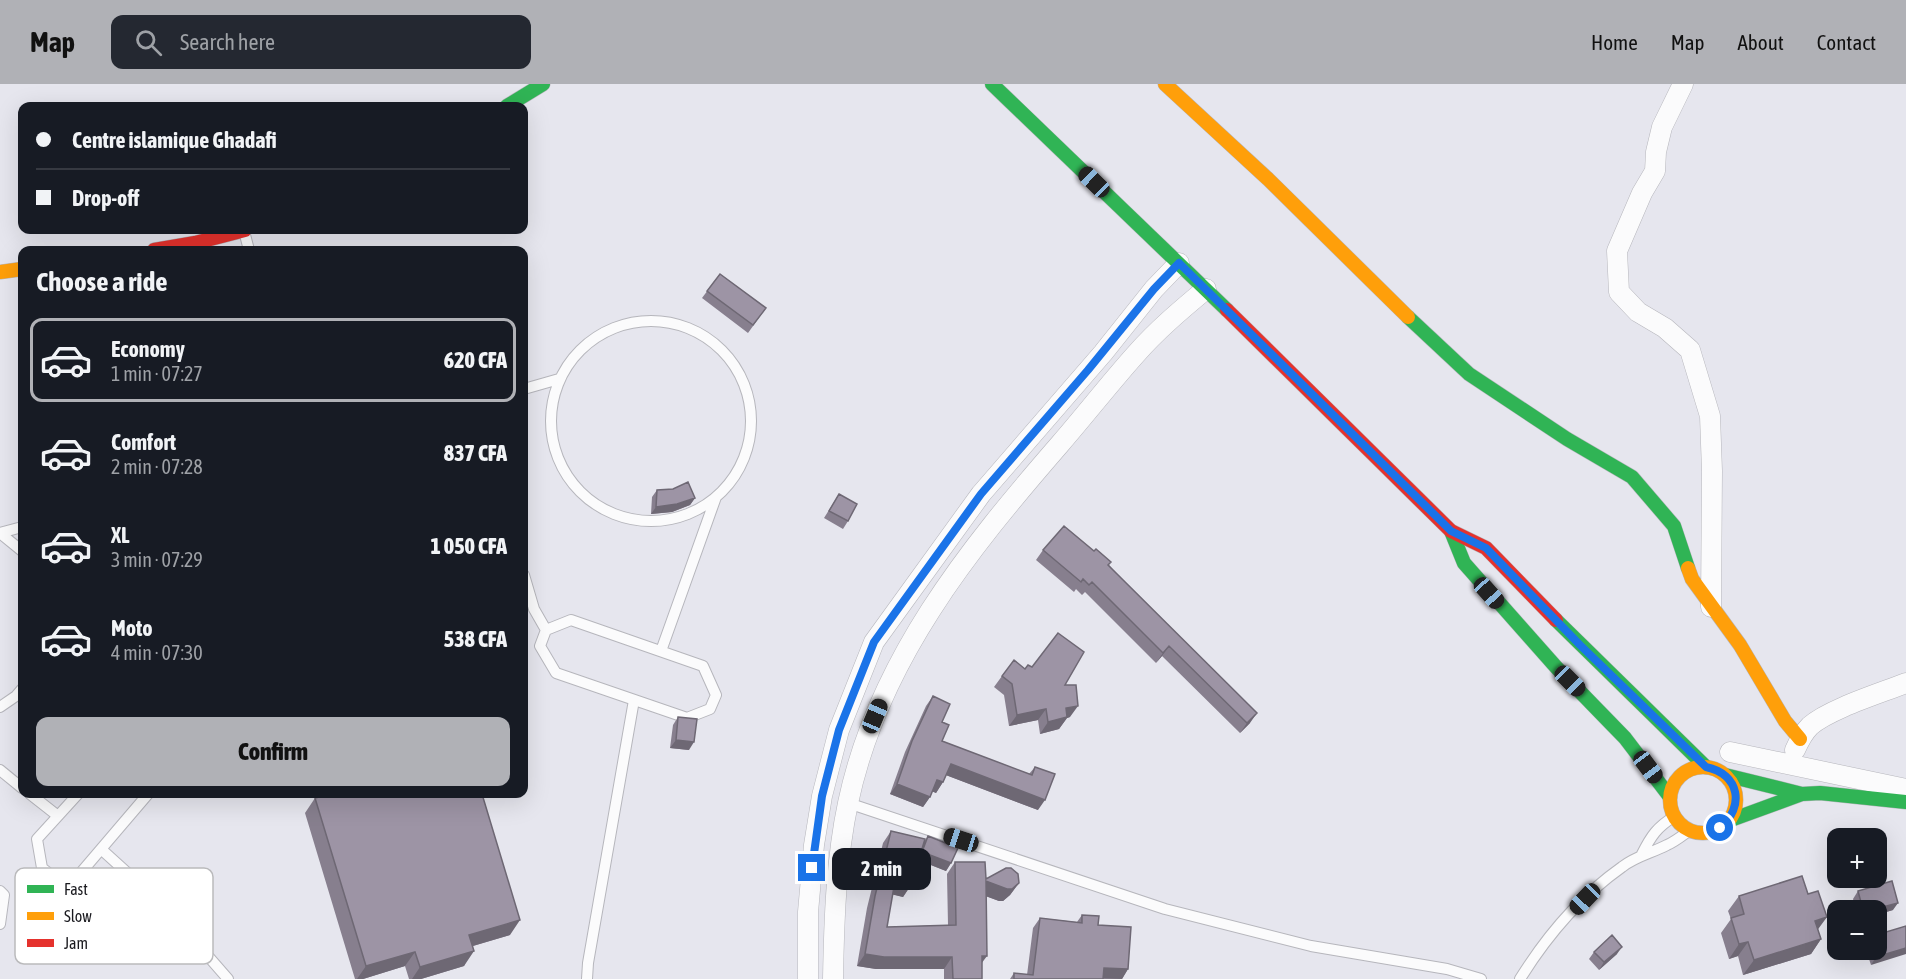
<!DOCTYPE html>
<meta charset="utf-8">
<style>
:root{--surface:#171b24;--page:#242831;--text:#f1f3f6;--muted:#9ea1a6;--line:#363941;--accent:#b0b1b6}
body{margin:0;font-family:"Asap Condensed",sans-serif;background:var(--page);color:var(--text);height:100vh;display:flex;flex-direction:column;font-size:22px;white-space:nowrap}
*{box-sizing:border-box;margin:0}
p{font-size:20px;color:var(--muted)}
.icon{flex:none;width:33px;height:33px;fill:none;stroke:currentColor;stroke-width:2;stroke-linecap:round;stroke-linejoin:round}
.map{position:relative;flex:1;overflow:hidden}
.side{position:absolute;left:18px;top:162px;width:510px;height:552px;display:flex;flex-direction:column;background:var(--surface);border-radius:12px;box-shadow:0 6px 24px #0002}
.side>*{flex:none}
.hud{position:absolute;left:18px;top:18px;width:510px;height:132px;border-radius:12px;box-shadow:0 6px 24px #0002;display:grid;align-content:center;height:132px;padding:0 18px;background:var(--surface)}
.fabs{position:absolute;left:1827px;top:744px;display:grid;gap:12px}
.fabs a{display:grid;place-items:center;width:60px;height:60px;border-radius:12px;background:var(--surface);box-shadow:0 6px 24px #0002;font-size:30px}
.end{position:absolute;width:27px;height:27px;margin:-14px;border:8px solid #1a73e8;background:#fff;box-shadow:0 0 0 3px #fff}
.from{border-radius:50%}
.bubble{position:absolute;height:42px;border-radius:12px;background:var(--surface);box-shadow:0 6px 24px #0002;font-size:20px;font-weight:800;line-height:42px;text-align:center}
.car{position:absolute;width:18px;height:36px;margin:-18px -9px;border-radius:8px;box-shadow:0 0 4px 2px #0007;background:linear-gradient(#222 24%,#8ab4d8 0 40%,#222 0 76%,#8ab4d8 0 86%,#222 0)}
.hud b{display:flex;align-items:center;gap:21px;height:57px;font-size:22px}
.hud b+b{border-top:2px solid var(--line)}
.hud i{width:15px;height:15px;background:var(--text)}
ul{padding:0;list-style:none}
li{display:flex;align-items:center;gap:18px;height:84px;margin:0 12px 9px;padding:0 6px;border:3px solid transparent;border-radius:12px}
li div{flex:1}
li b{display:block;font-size:22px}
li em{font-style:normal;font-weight:800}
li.on{border-color:var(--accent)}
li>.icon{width:54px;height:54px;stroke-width:1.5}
h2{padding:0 18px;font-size:27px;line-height:72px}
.action{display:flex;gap:12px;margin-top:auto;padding:12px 18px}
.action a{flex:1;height:69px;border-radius:12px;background:var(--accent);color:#111;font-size:24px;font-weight:800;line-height:69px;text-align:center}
header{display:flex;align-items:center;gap:36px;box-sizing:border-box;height:84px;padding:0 30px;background:var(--accent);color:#111}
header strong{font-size:28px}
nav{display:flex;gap:33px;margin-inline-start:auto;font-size:21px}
.search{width:420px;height:54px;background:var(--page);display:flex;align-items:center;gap:15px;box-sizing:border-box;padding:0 21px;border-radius:12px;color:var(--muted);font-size:22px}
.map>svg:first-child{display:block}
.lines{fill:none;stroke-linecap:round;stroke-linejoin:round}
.lane-casing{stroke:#b6b6bc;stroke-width:12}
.street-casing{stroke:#b6b6bc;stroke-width:21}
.fast-casing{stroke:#b6b6bc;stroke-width:15}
.slow-casing{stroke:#b6b6bc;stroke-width:15}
.jam-casing{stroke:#b6b6bc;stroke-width:15}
.lane{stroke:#fbfbfc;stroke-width:10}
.street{stroke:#fbfbfc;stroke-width:20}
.fast{stroke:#30b455;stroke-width:14}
.slow{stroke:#ff9f0a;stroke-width:14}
.jam{stroke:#e5322d;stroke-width:14}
.wall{fill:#877f8e}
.shaded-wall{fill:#6e6874}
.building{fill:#9d94a5;stroke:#6e6874;stroke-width:1.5}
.route{stroke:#1a73e8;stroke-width:8}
.key{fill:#fff;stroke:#bababc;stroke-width:1.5}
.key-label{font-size:16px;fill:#1a1a1f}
</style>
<header>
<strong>Map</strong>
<div class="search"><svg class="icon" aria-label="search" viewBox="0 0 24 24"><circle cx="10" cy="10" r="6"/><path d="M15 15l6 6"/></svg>Search here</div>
<nav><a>Home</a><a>Map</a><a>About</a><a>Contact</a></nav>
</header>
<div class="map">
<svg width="1906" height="895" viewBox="0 0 1906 895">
<rect width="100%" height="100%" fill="#e6e6ee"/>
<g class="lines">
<g class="lane-casing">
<path id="lane" d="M244,147L249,166
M551 337a100 100 0 1 1 200 0a100 100 0 1 1-200 0Z
M524,305L559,295
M0,449L22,467
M0,449L22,443
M524,491L534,525L546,546
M571,536L703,582L716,611L710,625L687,634L556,589L540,562L546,546Z
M661,567L716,413
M0,623L16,612L22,605
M0,686L22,704
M30,710L58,732
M78,710L37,755L42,784L55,794L78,792L148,710
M848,719L1165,825L1311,862L1447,885L1481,895
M101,765L166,824L228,895
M1642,770C1651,752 1657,743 1675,732
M0,807L4,811L0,840
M587,895L588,879L634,616
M1520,895C1546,853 1581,812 1622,783C1636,772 1652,769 1667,761C1676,757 1683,751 1690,746"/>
</g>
<g class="street-casing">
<path id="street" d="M1683,0L1662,43L1656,68L1655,87L1642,109L1617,167L1619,208L1638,228L1665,244L1690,266L1710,332L1712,387L1711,523
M1795,666C1799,657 1803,649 1810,642C1829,625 1881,609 1906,599
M1730,668L1906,705
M808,895V828L814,761L822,712L839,646L874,558L981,410L1103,269L1154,205L1179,179
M833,895C834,838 836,775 848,719C878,577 968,466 1060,360C1086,330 1110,299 1136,270C1157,246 1182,225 1206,205"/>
</g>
<g class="fast-casing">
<path id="fast" d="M992,0L1227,226
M507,22L543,0
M1408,233L1469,290L1567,355L1632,393L1674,442L1688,484
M1451,447L1464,479L1556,583L1625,654L1670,713
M1556,536L1706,683
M1725,691L1802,710L1820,709L1906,718
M1728,737L1802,710"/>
</g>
<g class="slow-casing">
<path id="slow" d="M1165,0L1268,95L1408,233
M0,188L22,185
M1688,484L1692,495L1740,561L1785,637L1800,655
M1670 716a33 33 0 1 1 66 0a33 33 0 1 1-66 0Z"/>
</g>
<g class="jam-casing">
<path id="jam" d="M154,166L195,159L245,146
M1227,226L1451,447L1486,464L1556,536"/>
</g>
<use href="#lane" class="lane"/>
<use href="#street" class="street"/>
<use href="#fast" class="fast"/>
<use href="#slow" class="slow"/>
<use href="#jam" class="jam"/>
</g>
<path class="wall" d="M720,190L766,224L748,249L702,214Z
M657,406L695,414L690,421L672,428L651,430L652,413Z
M839,410L848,437L843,445L824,434Z
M1043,466L1094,467L1109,481L1250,639L1240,649L1162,572L1156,579L1085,508L1082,511L1076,505L1074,508L1036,476Z
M1032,583L1065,601L1070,633L1067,634L1059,645L1040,650L1038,636L1009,642L1004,611L994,603L1002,592Z
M933,612L942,638V657L1029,690L1035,683L1038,726L946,691L943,698L936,709L932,707L930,713L923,723L890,710L905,668L926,622Z
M678,633L689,666L670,664L673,641Z
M315,714L510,851L473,862L464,882L421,895H409L405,882L363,895H355L305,729Z
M891,747L924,758L928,752L951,779L946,787L918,776L911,801L903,813L892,810L887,843L948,841L947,790L955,778L986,795L1019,799L1010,811L1003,817H999L986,812L982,880V895H944V885H876L857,882L867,824L883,759Z
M1858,807L1893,826L1876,831V826H1856L1853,815Z
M1739,812L1818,846L1821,855L1811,870L1743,891L1738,872L1729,875L1721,849L1731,835L1728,827Z
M1082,831L1098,841L1128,885L1122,895H1010L1014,889L1027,891L1033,844L1040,834L1077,838Z
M1906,842L1871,881L1866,866H1876Z
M1594,868L1617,870L1599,886L1589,875Z"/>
<path class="shaded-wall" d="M695,414L690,421L672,428L651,430L656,423Z
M1169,562L1162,572L1156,579L1163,569Z
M1078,622L1070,633L1067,634L1059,645L1040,650L1048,638L1066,624Z
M1046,625L1038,636L1009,642L1017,631Z
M1257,629L1250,639L1240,649L1247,639Z
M676,656L694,658L689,666L670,664Z
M951,680L1045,716L1038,726L943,690Z
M937,696L943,698L936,709L929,706Z
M897,700L930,713L923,723L890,710Z
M922,768L951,779L946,787L916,775Z
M895,797L911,801L903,813L886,809Z
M986,797L1019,799L1010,811L1003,817H999L977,809Z
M1898,819L1893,826L1876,831V826H1871Z
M1827,833L1816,848L1815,837Z
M520,836L510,851L459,866L469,851Z
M1821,855L1811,870L1743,891L1754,876Z
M1748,858L1738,872L1729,875L1739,860Z
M1622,863L1617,870L1599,886L1604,878Z
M1906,864V870L1871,881L1876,873Z
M474,867L464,882L421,895H412L420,883Z
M415,868L405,882L363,895H357L366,882Z
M865,870L952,873L944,885H876L857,882Z
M982,872H987L978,884Z
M1104,884L1128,885L1122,895L1096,894Z"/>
<path class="building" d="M720,190L766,224L753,241L707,207Z
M688,398L695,414L677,420L656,423L657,406L673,405Z
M839,410L857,420L848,437L829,427Z
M1064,442L1094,467L1096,465L1111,478L1108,481L1257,629L1247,639L1169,562L1163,569L1092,498L1089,501L1083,495L1081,498L1043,466Z
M1058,549L1084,568L1065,601H1076L1078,622L1066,624L1067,633L1048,638L1046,625L1017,631L1012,600L1002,592L1014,576L1025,585L1028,581L1032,583Z
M933,612L950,620L942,638L949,641L942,657L1032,691L1035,683L1055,690L1045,716L951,680L943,698L937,696L930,713L897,700L912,657Z
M678,633L697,635L694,658L676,656Z
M331,710H482L520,836L469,851L474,867L420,883L415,868L366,882L315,714Z
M891,747L925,755L911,801L895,797L887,843L956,841L955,778H985L986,795L1006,784H1011L1018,790L1019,799L1012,805H1007L986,797L987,872H982V895H953L952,873H884L865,870L875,812Z
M928,752L958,764L951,779L922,768Z
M1802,792L1808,810L1818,807L1827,833L1815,837L1821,855L1754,876L1748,858L1739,860L1731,834L1744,830L1739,812Z
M1892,797L1898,819L1871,826H1863L1858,807Z
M1082,831L1099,832L1098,841L1131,843L1128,885L1104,884L1103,895H1014V889L1033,891L1040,834L1082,839Z
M1906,842V864L1876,873L1874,866H1876V851Z
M1612,851L1622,863L1604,878L1594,868Z"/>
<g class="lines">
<path class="route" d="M812,784L822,712L839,646L874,558L981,410L1088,286L1154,205L1179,179L1451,447L1486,464L1580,561L1706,683C1740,690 1745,723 1720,744"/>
</g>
<rect x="15" y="784" width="198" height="96" rx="9" class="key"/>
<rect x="27" y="801" width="27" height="8" fill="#30b455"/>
<rect x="27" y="828" width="27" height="8" fill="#ff9f0a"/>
<rect x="27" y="855" width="27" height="8" fill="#e5322d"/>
<g class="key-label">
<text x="64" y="811">Fast</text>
<text x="64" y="838">Slow</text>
<text x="64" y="865">Jam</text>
</g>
</svg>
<div class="fabs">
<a>+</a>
<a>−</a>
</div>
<i class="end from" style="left:1720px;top:744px"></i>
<i class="end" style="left:812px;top:784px"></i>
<div class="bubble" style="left:832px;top:764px;width:99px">2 min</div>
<i class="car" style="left:1094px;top:98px;rotate:314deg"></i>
<i class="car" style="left:1489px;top:509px;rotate:138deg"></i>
<i class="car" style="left:1570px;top:597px;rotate:135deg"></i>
<i class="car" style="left:875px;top:632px;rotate:23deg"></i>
<i class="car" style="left:1648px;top:683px;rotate:143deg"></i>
<i class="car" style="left:961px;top:756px;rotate:288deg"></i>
<i class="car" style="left:1585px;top:815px;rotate:224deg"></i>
<div class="hud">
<b><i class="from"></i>Centre islamique Ghadafi</b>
<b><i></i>Drop-off</b>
</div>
<section class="side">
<h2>Choose a ride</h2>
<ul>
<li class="on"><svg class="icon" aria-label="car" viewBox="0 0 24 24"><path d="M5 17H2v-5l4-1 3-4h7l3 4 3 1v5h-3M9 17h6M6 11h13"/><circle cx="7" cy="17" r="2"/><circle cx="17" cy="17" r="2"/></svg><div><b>Economy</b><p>1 min · 07:27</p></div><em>620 CFA</em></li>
<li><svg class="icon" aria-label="car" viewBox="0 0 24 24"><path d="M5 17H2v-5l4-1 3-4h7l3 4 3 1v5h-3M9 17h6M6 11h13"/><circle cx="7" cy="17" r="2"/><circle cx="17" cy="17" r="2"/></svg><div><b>Comfort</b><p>2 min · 07:28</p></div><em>837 CFA</em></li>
<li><svg class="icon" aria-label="car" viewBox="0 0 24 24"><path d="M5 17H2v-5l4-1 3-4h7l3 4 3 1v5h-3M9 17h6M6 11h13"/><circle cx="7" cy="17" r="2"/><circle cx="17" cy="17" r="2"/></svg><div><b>XL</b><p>3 min · 07:29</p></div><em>1 050 CFA</em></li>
<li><svg class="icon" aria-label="car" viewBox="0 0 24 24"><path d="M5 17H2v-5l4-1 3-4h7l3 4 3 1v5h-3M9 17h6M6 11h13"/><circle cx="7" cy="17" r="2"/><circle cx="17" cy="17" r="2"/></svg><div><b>Moto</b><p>4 min · 07:30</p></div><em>538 CFA</em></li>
</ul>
<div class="action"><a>Confirm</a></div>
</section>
</div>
